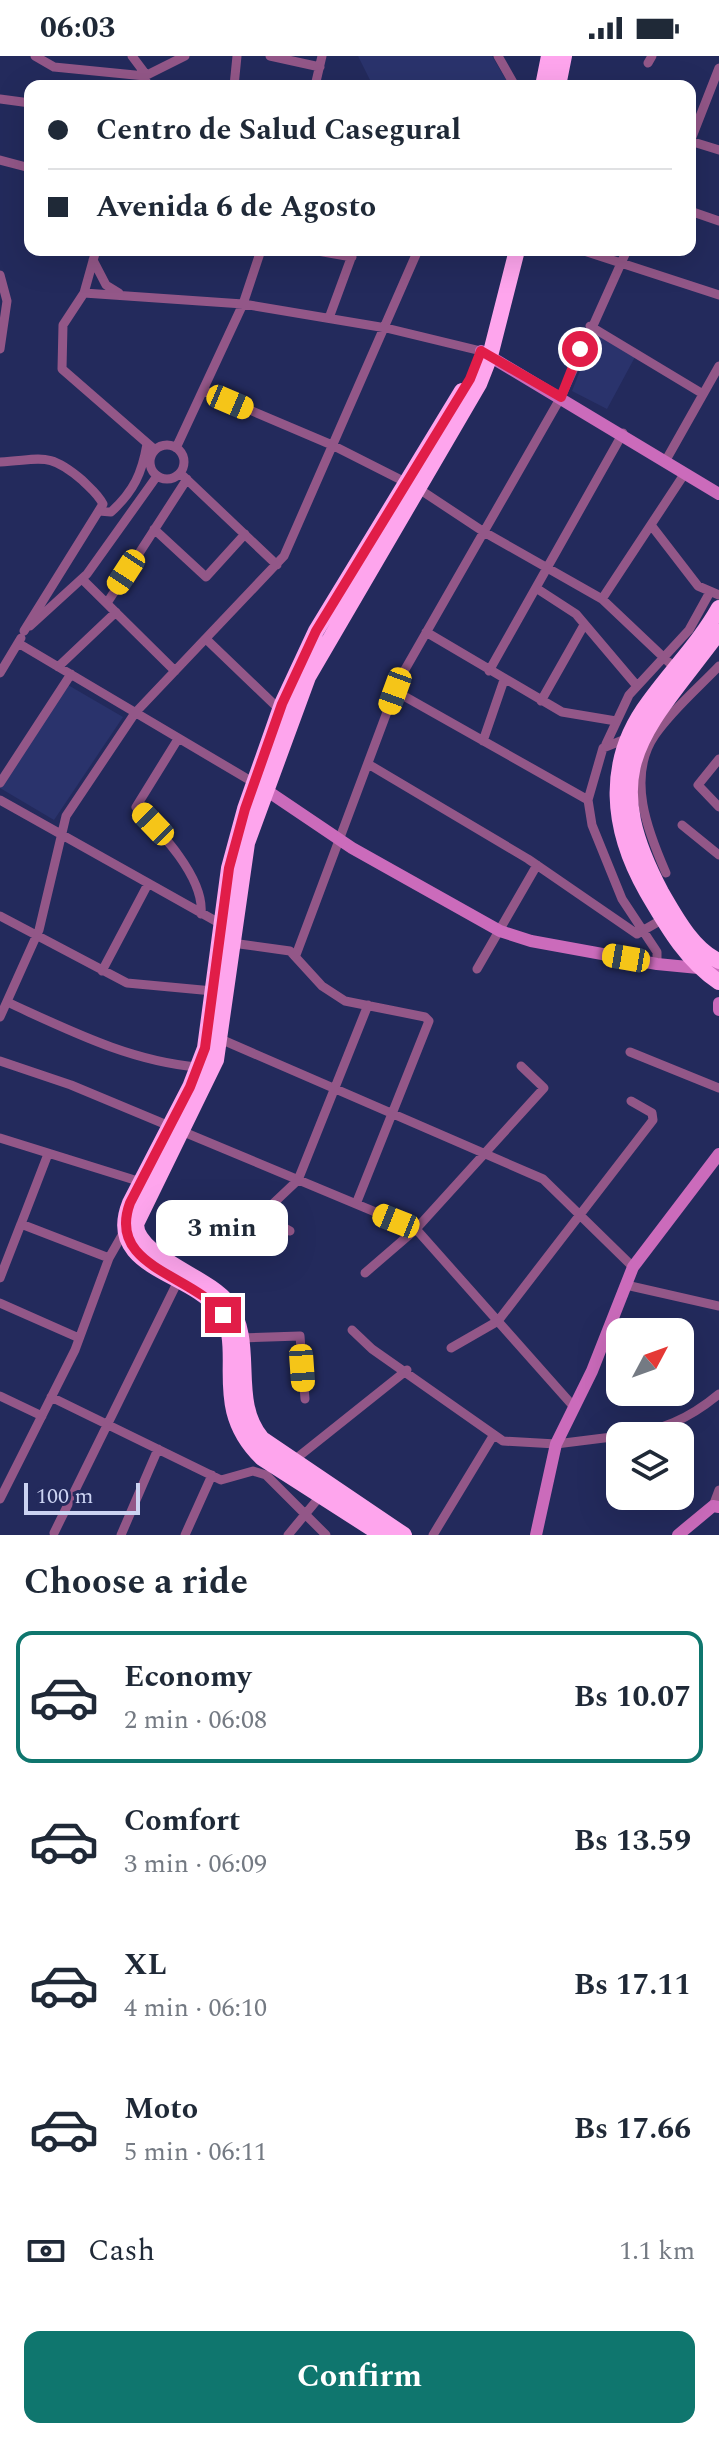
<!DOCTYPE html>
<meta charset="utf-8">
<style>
:root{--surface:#fff;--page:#f2f2f3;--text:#1f2937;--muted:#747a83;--line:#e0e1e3;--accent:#0f766e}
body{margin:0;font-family:Spectral,serif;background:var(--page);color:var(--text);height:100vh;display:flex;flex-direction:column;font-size:30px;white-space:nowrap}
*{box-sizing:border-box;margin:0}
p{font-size:26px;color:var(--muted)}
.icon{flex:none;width:44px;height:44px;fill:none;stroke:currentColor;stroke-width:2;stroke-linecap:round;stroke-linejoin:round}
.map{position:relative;height:1479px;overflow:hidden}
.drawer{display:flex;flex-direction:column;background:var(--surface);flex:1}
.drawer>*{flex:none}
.banner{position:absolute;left:24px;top:24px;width:672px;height:176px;border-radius:16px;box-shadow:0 8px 32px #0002;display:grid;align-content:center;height:176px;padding:0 24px;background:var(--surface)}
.needle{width:52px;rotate:49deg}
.fabs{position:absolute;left:606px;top:1262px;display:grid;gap:16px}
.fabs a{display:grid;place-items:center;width:88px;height:88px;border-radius:16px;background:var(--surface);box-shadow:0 8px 32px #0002;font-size:40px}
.scale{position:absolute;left:24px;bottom:20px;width:116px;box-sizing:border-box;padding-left:8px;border:4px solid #cbd3f2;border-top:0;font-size:22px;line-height:28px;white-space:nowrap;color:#cbd3f2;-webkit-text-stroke:6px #232a5c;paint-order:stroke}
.end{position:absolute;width:36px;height:36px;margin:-18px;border:10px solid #e11d48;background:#fff;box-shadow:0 0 0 4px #fff}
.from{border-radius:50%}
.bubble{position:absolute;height:56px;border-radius:16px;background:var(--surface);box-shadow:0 8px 32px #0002;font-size:26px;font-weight:700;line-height:56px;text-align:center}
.car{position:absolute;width:24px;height:48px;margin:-24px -12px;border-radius:10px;box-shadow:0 0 6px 2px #0007;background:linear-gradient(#f5c518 24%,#345 0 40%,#f5c518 0 76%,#345 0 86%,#f5c518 0)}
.banner b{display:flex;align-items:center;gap:28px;height:76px;font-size:30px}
.banner b+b{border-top:2px solid var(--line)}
.banner i{width:20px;height:20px;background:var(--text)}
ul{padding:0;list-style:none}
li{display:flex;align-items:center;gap:24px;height:132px;margin:0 16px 12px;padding:0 8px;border:4px solid transparent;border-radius:16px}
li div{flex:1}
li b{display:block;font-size:30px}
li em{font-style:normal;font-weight:700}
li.selected{border-color:var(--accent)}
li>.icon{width:72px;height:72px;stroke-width:1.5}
h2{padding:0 24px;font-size:36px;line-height:96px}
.pay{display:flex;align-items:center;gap:20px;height:88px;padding:0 24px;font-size:30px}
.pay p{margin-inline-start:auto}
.action{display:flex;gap:16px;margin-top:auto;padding:16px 24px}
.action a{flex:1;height:92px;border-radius:16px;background:var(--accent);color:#fff;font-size:32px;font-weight:700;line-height:92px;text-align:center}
.status{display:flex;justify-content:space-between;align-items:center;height:56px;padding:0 40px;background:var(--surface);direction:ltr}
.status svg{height:22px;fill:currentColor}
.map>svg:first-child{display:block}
.built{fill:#2a336c}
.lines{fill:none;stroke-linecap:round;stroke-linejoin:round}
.street{stroke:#935788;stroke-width:9}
.secondary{stroke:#cb6bbb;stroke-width:12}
.highway{stroke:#fea5ed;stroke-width:16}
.route{stroke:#e11d48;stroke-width:10}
</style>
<div class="status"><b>06:03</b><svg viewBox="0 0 49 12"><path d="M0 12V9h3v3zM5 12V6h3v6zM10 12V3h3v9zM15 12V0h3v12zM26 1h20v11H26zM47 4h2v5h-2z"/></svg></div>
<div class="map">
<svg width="719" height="1479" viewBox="0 0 719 1479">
<rect width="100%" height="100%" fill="#232a5c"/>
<path class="built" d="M358,0H492L508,27L373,30Z
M595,277L635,301L607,353L572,335Z
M68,629L123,661L54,764L0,732Z"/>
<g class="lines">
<path class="street" d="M35,0L54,11L145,20L185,0
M132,0L144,16L147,30
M270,0L320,11
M498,0L515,30
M648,7L652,0
M234,30L237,0
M315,30L322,0
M0,43L30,47
M690,85L719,94
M690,86L719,12
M0,104L30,112
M690,155L719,165
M96,194L84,237L63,269L62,313L155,394
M312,194L352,201
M581,194L719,239
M93,204L106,229L119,237
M0,219L7,245L0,293
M84,237L243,248L386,272L481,295
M329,262L354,194
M590,270L703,338
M205,335L332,389L419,433L484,476L602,543L678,615
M150 406a17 17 0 1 1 34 0a17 17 0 1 1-34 0Z
M176,392L243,248L261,194
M666,404L719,310
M0,406C42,404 48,395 82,424C90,432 98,438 103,448L24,575
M180,417L277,509
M99,455L111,456C134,435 142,417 147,388
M651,469L698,530L719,539
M154,473L206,521L245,478
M82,523L175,615
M536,532L576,558L637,630
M602,543L685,417
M107,547L187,423
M30,570L87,518L157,420
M426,576L562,656L616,665
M206,583L280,654
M18,587L256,728
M58,611L116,556
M489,615L623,377
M0,617L21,582
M395,635L588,744
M541,645L584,569
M628,682L603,692L588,744L592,769L622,843L657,896V908
M178,683L136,751C160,775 205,822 201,858
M483,685L504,624
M606,688L629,639L689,574L710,536
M719,703L698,729L719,751
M368,708L528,803L637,878L663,863
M0,727L71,618
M0,744L221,868
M682,769L719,799
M666,817C648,776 626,721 655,679C672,654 698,632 719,610
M0,860L127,927L213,935
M232,887L290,895L322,930L345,945L425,961L429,965L356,1148
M296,899L399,624L561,341L627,194
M477,913L537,809
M102,915L148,828
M7,946C69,974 129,1005 198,1011
M0,961L39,874L66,760L135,657L284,500L418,194
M218,982L543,1123L633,1211
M630,996L719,1032
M0,1005L71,1029L416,1173L574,1351
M0,1082L141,1126
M21,1168L48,1098
M290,1175L261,1159L298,1124L368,949
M365,1217L416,1173L544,1032L521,1010
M0,1222L21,1168L109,1202
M626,1229L719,1250
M0,1247L79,1282
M352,1274L372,1293L503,1385L556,1388L620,1380
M241,1282L300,1280L305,1343
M451,1292L498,1265L653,1064L652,1057L631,1045
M0,1340L42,1360
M51,1341L221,1424L253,1415L266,1419L326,1479
M622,1380C661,1375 689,1363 719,1338
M293,1405L407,1314
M0,1443L75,1294L109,1202L125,1174
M713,1450L719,1434
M54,1477L178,1225
M121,1479L158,1393
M185,1479L212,1419
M288,1479L322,1438
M433,1479L493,1380"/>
<path class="secondary" d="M481,295L719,438
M266,734L352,792L500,875L531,885L657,908L719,914
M719,947V954
M536,1479L556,1388L592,1315L633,1211L719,1098
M678,1479L713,1450L719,1451"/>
<path class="highway" d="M543,30L549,0
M558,30L564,0
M719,552C700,586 672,614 649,646C604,706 611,773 647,836C667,870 686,904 719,926
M719,576C645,676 594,709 661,836C675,860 693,894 719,905
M382,1479L262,1402C206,1348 249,1291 218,1253C189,1215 104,1212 130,1147L190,1031L205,992L229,812L245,753L282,648L316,575L462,335
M404,1479L262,1383C229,1344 257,1288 228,1247C209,1221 136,1200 136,1168L216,1004L247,787L308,621L479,328L490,300L517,194"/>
</g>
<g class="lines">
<path class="route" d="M223,1259C194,1218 106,1212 130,1147L190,1031L205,992L229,812L245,753L282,648L316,575L470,323L481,295L561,341L580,293"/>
</g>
</svg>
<div class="fabs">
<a><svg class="needle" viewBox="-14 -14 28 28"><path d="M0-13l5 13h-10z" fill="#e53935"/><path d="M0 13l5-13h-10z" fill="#747a83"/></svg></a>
<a><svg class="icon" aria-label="layers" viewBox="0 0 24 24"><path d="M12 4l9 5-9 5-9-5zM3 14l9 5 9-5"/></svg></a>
</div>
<div class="scale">100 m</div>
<i class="end from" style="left:580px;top:293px"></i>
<i class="end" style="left:223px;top:1259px"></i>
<div class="bubble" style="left:156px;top:1144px;width:132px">3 min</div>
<i class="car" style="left:230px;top:346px;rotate:113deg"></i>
<i class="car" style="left:126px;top:516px;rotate:213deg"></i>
<i class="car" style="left:395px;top:635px;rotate:200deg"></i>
<i class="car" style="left:153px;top:768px;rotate:316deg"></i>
<i class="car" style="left:626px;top:902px;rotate:280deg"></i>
<i class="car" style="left:396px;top:1165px;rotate:292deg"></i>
<i class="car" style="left:302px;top:1312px;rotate:176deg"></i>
<div class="banner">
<b><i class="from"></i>Centro de Salud Casegural</b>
<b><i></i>Avenida 6 de Agosto</b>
</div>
</div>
<section class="drawer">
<h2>Choose a ride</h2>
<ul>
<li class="selected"><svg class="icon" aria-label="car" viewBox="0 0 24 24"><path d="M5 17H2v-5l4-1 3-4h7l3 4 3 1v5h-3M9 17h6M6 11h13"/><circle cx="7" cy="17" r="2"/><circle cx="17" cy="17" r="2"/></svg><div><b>Economy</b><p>2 min · 06:08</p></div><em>Bs 10.07</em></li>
<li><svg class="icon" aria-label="car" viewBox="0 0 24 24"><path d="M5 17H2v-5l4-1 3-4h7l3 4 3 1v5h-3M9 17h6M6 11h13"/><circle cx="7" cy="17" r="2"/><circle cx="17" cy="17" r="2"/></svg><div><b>Comfort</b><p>3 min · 06:09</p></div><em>Bs 13.59</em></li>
<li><svg class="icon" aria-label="car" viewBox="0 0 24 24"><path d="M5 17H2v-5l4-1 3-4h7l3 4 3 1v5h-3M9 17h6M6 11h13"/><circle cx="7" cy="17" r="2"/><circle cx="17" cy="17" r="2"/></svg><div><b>XL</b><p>4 min · 06:10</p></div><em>Bs 17.11</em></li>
<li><svg class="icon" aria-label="car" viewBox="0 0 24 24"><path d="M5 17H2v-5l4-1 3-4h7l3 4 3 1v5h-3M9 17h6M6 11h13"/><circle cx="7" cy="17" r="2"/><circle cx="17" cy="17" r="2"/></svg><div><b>Moto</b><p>5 min · 06:11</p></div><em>Bs 17.66</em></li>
</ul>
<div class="pay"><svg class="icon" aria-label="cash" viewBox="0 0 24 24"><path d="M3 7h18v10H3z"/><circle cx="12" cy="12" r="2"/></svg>Cash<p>1.1 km</p></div>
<div class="action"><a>Confirm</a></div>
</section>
